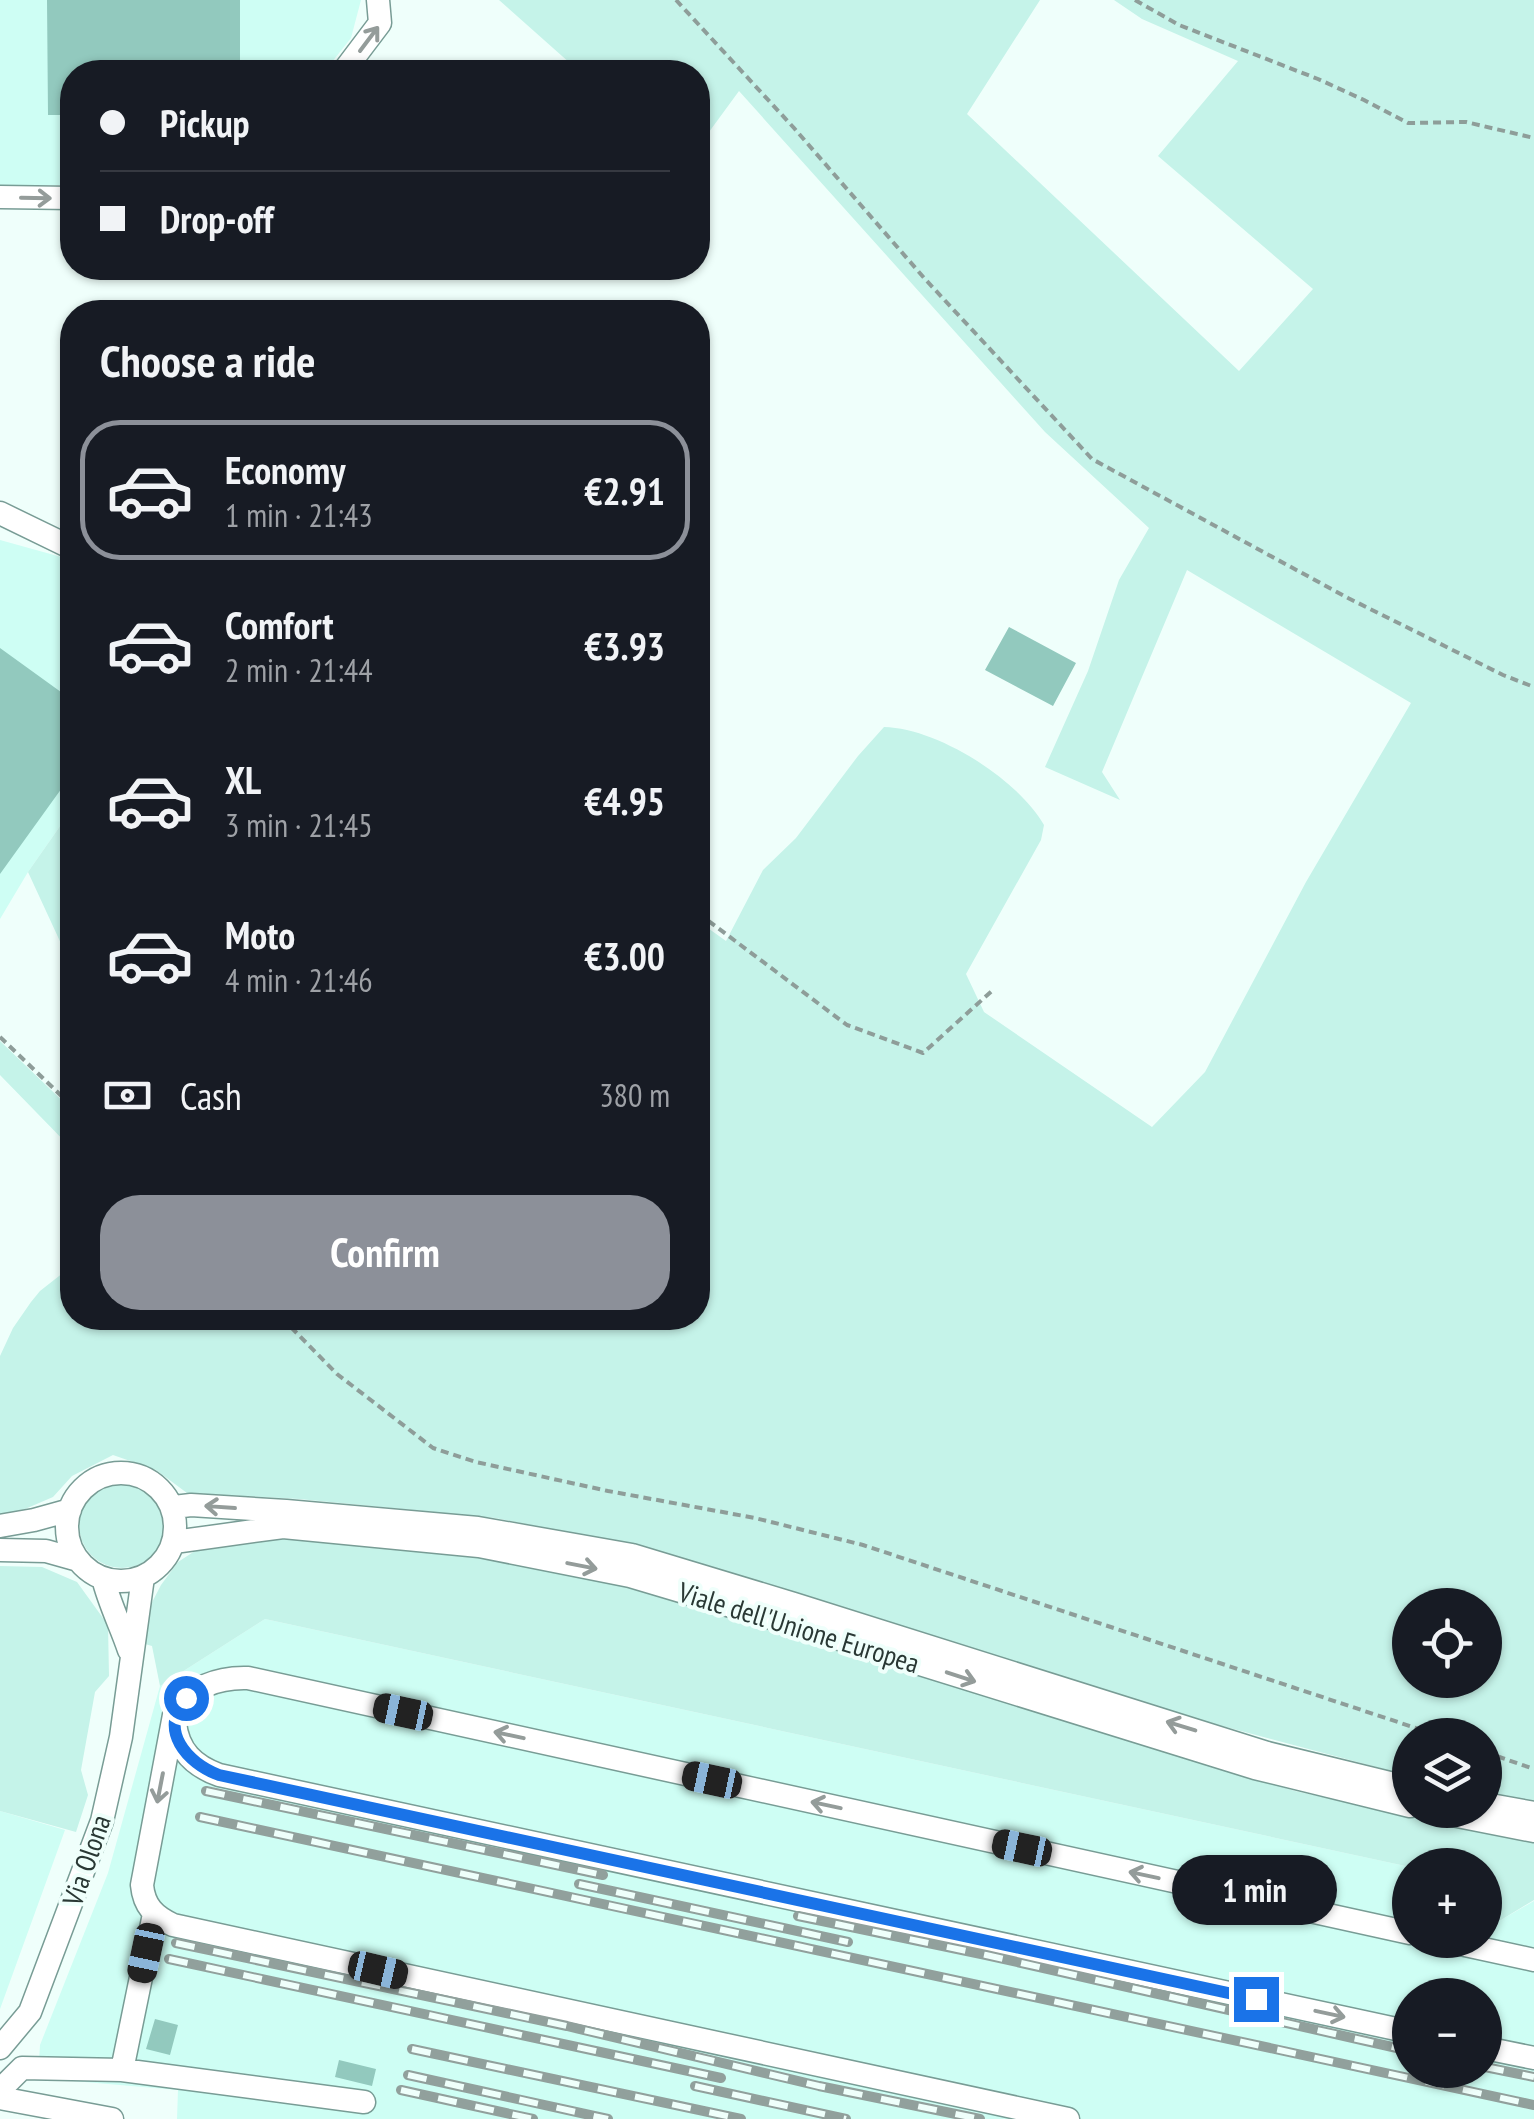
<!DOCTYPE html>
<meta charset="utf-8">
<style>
:root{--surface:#171b24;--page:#20242c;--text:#f1f3f6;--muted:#9ea1a6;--line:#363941;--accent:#8c9099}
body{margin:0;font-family:"PT Sans Narrow",sans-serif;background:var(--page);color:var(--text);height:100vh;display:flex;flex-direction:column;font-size:38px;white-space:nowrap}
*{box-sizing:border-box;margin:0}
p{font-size:32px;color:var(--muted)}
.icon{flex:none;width:55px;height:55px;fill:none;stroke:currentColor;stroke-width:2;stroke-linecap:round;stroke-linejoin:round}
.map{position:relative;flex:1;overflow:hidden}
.panel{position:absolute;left:60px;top:300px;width:650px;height:1030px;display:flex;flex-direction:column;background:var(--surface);border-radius:40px;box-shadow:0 2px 8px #0004}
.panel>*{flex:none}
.guide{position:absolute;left:60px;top:60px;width:650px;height:220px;border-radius:40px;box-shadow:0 2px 8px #0004;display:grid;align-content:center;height:220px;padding:0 40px;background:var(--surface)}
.tools{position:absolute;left:1392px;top:1588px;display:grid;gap:20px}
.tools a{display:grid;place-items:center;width:110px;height:110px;border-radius:50%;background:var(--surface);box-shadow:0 2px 8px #0004;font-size:50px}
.end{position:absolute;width:45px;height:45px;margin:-22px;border:12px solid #1a73e8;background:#fff;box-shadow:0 0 0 5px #fff}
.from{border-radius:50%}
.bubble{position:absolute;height:70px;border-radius:35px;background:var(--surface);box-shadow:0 2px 8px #0004;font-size:32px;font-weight:800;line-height:70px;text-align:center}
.car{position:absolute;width:30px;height:60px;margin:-30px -15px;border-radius:12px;box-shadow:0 0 8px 2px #0007;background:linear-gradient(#222 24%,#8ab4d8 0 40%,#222 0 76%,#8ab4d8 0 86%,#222 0)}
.guide b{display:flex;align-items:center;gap:35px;height:95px;font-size:38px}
.guide b+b{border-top:2px solid var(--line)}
.guide i{width:25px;height:25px;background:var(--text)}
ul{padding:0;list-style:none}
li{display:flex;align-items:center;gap:30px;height:140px;margin:0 20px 15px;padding:0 20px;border:5px solid transparent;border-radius:40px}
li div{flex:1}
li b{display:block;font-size:38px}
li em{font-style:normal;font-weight:800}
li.current{border-color:var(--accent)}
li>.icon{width:90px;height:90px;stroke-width:1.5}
h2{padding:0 40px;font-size:45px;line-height:120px}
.pay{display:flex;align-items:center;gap:25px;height:110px;padding:0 40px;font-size:38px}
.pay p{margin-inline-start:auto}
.primary-button{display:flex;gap:20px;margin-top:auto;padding:20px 40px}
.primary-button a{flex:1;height:115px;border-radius:40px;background:var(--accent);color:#fff;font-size:40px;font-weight:800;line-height:115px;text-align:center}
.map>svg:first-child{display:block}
.built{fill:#cefef4;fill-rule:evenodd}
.green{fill:#c5f3e9;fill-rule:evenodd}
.building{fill:#92c9be}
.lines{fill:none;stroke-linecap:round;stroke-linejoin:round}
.minor-casing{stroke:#789c95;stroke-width:25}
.path{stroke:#8e9d99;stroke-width:4;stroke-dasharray:8 5;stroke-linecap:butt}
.minor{stroke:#fff;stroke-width:22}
.rail-casing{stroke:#91a09c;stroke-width:10}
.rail{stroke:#effffb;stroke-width:6;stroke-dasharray:19;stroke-linecap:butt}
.oneway{stroke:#949c9a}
.route{stroke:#1a73e8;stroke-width:12}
.labels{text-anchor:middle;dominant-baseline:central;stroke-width:8;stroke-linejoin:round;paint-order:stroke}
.street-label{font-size:28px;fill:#293834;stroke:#effffb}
</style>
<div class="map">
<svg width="1534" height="2119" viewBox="0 0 1534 2119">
<rect width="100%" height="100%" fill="#effffb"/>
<path class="built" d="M0,0H361L351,38L324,72H72V185H0Z
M0,540L72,560V809L28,872L0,919Z
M265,1619L1410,1867V1940H1485V1919L1501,1920L1534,1901V2119H177L178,2090L38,2078L40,2045L108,1873L160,1686ZM1410,1995H1485V2070H1410Z
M0,1811L65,1830L0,2009Z"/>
<path class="green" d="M499,0H1040L967,114L1239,371L1313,289L1158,156L1238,61L1142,19L1114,0H1534V1801L1485,1792V1735H1410V1776L1162,1710L643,1547L495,1518L299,1499L187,1493L156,1470L113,1455L72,1476L53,1497L11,1515L0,1538V1356L13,1328L31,1302L40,1291L68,1269H72V1318H698V921L726,941L763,870L796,838L858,756L884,727C937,728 1018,779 1044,825L1041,840L966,974L984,1012L1152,1127L1205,1072L1306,882L1411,703L1187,570L1102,772L1120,800L1045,767L1088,671L1119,580L1149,528L1045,432L739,91L698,147V72H580ZM1410,1605H1485V1680H1410Z
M72,809V960L70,963L28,872Z
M0,1041L72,1110V1149L0,1075Z
M79 1525a43 43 0 1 1 86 0a43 43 0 1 1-86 0Z
M304,1538L442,1551L629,1587L1295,1791L1429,1820L1534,1839V1900L1501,1920L1485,1919V1865H1410V1867L265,1619L160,1686L152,1646L145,1644L147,1612L161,1585L178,1562L198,1549L237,1541Z
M0,1566L42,1567L77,1582L108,1625L109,1676L95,1692L81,1770L88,1795L76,1832L0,1811Z"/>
<path class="building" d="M47,0H240V72H72V115H48Z
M1009,627L1076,663L1053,706L985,670Z
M0,648L72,700V774L0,874Z
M155,2019L178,2025L170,2055L146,2049Z
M339,2060L376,2069L372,2086L335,2077Z"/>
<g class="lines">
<g class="minor-casing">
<path id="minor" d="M343,72L380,23L378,0
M0,197L72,198
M0,513L72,548
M67 1527a54 54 0 1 1 108 0a54 54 0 1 1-108 0Z
M174,1507L191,1505L286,1511L478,1528L632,1555L794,1604L1267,1753L1410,1788
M0,1526L34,1520L70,1510
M174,1542L283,1527L479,1546L630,1576L788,1623L1255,1768L1410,1806
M0,1550L46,1551L78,1560
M103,1578C109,1603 121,1626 129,1650
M175,1723C178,1751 194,1766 219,1775L1410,2032
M1485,1804L1534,1813
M1427,1810L1534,1831
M1442,1940L1534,1960
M0,2048L30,2012L102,1821L121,1737L143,1577
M1485,2048L1534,2058
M122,2070L154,1914
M0,2090L22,2068L122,2070L364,2102
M0,2098L112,2119
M1068,2119L173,1925C154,1916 144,1906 142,1885L174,1715C189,1687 218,1677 248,1678L1410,1933"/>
</g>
<path class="path" d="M676,0L794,128L925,279L1092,459L1348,598L1503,675L1534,687
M1135,0L1179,25L1318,79L1364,100L1408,123L1466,122L1534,138
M698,913L847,1025L923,1053L994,989
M0,1037L72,1106
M282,1318L337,1374L433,1448L476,1462L608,1491L755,1518L863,1545L1437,1735
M1485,1752L1534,1769"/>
<use href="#minor" class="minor"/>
<g class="rail-casing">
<path id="rail" d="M206,1791L603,1875
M200,1817L1534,2105
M579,1884L848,1942
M798,1916L986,1955L1410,2051
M176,1943L567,2026L819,2086L980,2119
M169,1959L721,2078
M412,2049L741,2119
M1485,2067L1534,2077
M408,2075L608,2119
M695,2086L846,2119
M401,2090L533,2119"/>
</g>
<use href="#rail" class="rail"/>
</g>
<defs><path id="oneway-shaft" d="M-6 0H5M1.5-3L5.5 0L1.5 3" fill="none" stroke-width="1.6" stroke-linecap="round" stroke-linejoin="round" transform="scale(2.5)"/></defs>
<g class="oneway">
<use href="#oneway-shaft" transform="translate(369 39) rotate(-53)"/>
<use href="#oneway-shaft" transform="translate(36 198) rotate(1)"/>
<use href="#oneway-shaft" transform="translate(220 1507) rotate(-176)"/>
<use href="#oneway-shaft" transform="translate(582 1566) rotate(11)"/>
<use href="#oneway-shaft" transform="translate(961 1677) rotate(18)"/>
<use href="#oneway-shaft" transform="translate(1181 1726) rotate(-163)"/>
<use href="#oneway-shaft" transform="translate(509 1735) rotate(-168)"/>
<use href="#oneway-shaft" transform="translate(160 1788) rotate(101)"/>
<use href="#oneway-shaft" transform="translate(826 1805) rotate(-168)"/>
<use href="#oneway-shaft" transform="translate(1144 1875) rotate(-168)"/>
<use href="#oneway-shaft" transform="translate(1330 2014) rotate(12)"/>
</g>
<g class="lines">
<path class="route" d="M186,1698C158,1730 187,1763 219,1775L1256,1999"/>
</g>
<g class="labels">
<g class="street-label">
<text transform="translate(799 1627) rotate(17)">Viale dell'Unione Europea</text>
<text transform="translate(86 1860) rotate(-71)">Via Olona</text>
</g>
</g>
</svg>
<div class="tools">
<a><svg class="icon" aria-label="locate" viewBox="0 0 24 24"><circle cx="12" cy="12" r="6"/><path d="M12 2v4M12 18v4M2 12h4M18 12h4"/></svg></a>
<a><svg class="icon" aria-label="layers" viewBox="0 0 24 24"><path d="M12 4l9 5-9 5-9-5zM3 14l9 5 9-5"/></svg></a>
<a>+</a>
<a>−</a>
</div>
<i class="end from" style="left:186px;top:1698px"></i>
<i class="end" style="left:1256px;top:1999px"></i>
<div class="bubble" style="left:1172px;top:1855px;width:165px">1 min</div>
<i class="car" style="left:403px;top:1712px;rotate:282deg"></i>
<i class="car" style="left:712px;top:1780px;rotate:282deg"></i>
<i class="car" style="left:1022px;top:1848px;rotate:282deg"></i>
<i class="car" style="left:146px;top:1953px;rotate:192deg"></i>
<i class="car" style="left:378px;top:1970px;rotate:103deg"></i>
<div class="guide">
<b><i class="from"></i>Pickup</b>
<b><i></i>Drop-off</b>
</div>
<section class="panel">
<h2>Choose a ride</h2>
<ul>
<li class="current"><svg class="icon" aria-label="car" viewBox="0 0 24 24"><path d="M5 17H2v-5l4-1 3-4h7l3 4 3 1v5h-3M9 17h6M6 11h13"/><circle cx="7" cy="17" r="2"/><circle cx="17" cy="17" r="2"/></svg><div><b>Economy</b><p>1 min · 21:43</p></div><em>€2.91</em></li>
<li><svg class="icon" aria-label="car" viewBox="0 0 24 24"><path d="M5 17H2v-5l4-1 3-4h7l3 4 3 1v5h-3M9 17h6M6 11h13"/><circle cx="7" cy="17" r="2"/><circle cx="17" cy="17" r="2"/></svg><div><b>Comfort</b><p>2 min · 21:44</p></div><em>€3.93</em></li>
<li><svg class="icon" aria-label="car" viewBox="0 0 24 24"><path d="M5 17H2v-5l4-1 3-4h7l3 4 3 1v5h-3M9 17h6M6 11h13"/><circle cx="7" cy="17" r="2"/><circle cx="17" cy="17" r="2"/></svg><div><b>XL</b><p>3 min · 21:45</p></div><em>€4.95</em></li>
<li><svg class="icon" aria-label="car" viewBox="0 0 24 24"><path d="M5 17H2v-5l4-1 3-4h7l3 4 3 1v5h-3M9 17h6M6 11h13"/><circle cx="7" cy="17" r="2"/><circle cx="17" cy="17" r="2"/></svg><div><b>Moto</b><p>4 min · 21:46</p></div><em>€3.00</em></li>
</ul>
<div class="pay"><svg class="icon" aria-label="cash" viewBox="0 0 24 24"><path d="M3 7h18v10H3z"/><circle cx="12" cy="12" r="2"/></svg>Cash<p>380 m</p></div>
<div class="primary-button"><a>Confirm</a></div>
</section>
</div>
